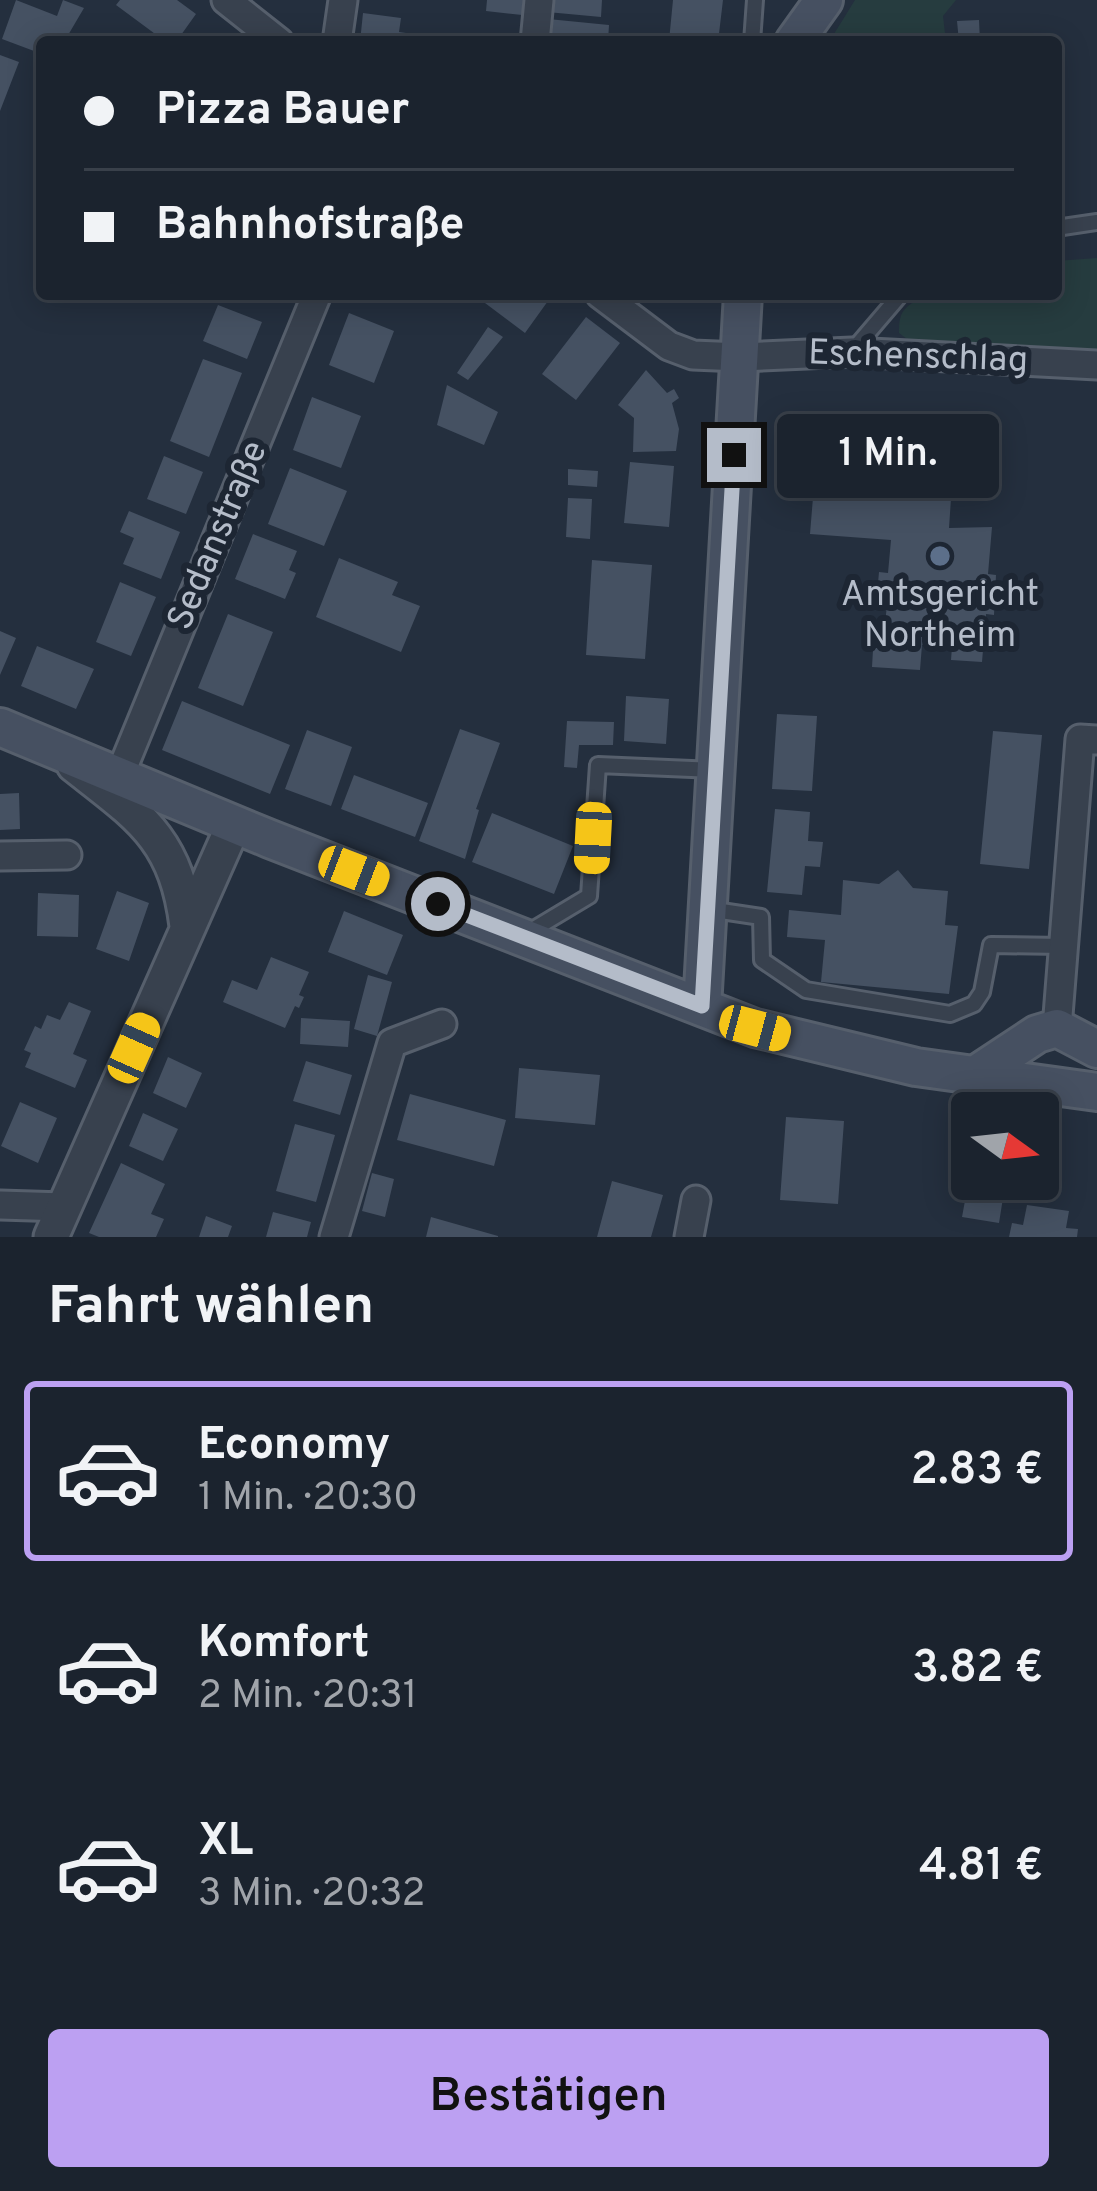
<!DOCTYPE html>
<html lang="de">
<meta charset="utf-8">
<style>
:root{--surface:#1b232e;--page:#242b36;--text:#f1f3f6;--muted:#a0a4aa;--line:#39404a;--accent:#bca0f2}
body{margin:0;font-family:Overpass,sans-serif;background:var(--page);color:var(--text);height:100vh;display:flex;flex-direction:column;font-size:45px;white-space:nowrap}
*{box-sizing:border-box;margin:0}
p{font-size:39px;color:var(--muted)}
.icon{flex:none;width:66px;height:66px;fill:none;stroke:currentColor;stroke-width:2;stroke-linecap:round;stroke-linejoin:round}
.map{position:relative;height:1237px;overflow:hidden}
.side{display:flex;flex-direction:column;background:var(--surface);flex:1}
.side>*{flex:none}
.top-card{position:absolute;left:36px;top:36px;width:1026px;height:264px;border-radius:12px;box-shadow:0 6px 30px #0003,0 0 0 3px var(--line);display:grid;align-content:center;height:264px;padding:0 48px;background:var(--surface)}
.needle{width:78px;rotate:105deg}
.tools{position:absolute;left:951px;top:1092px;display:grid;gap:24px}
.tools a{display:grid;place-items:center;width:108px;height:108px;border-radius:12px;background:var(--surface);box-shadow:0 6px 30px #0003,0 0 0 3px var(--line);font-size:60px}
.end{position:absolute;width:54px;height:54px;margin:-27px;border:15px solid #b4bcc9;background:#111;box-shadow:0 0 0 6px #111}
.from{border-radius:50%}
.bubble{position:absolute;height:84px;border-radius:12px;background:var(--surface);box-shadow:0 6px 30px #0003,0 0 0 3px var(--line);font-size:39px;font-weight:600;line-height:84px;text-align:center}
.car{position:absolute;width:36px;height:72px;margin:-36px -18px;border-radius:15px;box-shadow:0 0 9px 3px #0007;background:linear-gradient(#f5c518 24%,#345 0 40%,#f5c518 0 76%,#345 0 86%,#f5c518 0)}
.top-card b{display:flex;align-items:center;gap:42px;height:114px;font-size:45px}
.top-card b+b{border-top:3px solid var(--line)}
.top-card i{width:30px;height:30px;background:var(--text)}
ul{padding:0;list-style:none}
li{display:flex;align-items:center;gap:36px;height:180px;margin:0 24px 18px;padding:0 24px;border:6px solid transparent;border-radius:12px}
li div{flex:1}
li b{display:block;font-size:45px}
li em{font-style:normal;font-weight:600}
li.active{border-color:var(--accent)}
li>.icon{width:108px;height:108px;stroke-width:1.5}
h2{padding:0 48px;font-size:54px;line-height:144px}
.cta{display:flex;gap:24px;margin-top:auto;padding:24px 48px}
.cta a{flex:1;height:138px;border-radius:12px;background:var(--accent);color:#111;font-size:48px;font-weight:600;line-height:138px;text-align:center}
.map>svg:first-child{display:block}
.green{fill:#263c3f}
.building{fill:#455162}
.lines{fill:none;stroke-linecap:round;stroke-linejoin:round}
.service-casing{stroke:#565f6c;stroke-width:20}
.minor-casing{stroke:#565f6c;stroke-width:33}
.tertiary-casing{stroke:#565f6c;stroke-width:39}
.secondary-casing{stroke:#565f6c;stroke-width:42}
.service{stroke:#38414e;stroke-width:14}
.minor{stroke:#38414e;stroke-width:27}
.tertiary{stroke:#38414e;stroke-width:33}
.secondary{stroke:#465061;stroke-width:36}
.route{stroke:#b4bcc9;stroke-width:15}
.service-dot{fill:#5c6f8a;stroke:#1d2633;stroke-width:4.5}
.labels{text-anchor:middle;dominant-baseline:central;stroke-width:12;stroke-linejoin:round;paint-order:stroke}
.street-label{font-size:36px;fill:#b4bcc9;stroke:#1d2633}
.poi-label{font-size:36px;fill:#b4bcc9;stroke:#1d2633}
</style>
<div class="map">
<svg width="1097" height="1237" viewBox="0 0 1097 1237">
<rect width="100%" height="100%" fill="#242f3e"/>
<path class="green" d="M855,0H956L943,16L946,42H829Z
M1097,258V355L911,342L899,333C899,323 899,314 907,307C932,284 1022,294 1056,294V261Z"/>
<path class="building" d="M16,0L57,16L63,0L84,8L64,42H42V54L2,39Z
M120,0H177L196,14L176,42H166L116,5Z
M487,0H523L522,15L486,11Z
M548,0H602L601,17L547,12Z
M673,0H723L718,42L669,41Z
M363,13L401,18L399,32L406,33L405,42H360Z
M548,19L609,25L608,42H546Z
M979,20L980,42H959L957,21Z
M414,34L466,39V42H413Z
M0,55L19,62L0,111Z
M473,294H553L525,333Z
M218,305L262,322L247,359L203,341Z
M349,313L394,331L374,383L329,365Z
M586,317L620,343L576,400L542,374Z
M488,327L503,337L468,380L457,373Z
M203,359L242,373L209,457L170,441Z
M646,370L667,393L674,389L679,398L672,403L679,429L676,451L633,452L634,418L618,405Z
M447,385L498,412L484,445L437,425Z
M312,397L361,416L341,468L293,450Z
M164,456L203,472L186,514L147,499Z
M831,460L953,469L949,528L992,527L988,574L996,575L994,615L986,614L982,662L951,660L952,647L922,645L920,670L872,667L874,632L884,633L887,605H876L879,572L888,573L891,540L810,534L814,485L829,487Z
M630,462L674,466L669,527L624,523Z
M290,468L347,491L324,546L268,524Z
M568,469L598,471L597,487L568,485Z
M568,498L592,499L590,539L566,537Z
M129,511L180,532L161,579L123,564L134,538L120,532Z
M253,534L297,551L289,570L296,573L285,599L235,579Z
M339,558L398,582L392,595L420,606L401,652L316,617Z
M592,560L652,565L645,659L586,655Z
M120,582L156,597L131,656L96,642Z
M228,614L273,632L243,706L198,688Z
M0,631L16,638L0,675Z
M37,646L94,669L76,709L21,686Z
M626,696L669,699L666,744L624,741Z
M182,701L290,745L270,794L162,750Z
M777,714L817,716L812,791L772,789Z
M567,721L614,722L613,745H579L577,768L564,767Z
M460,729L500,743L476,809L479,810L465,859L419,841Z
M307,730L352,747L331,806L285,789Z
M993,731L1042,735L1029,869L980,864Z
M354,775L428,803L415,837L341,809Z
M19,793L20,829L0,830V794Z
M775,809L810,812L808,841L823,842L820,867L805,866L802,895L767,892Z
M492,813L573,846L554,894L472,862Z
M898,870L913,888L948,891L945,925L958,926L949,994L821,982L825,940L787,937L789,910L841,915L843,880L879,884Z
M117,891L149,903L129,961L96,949Z
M38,893L79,895L78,937L37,936Z
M344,911L403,935L387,975L328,952Z
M271,957L309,972L299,995L304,997L299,1008L295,1006L285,1028L223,1002L232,980L257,990Z
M368,975L392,982L377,1036L354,1029Z
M69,1002L91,1011L73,1054L87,1060L75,1088L25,1067L31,1053L24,1050L35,1026L41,1029L47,1015L60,1020Z
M301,1018L350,1021L348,1047L300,1044Z
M168,1057L202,1073L186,1108L153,1093Z
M306,1061L352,1075L340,1115L293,1101Z
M519,1068L600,1075L595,1125L515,1118Z
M410,1094L506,1120L494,1166L397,1140Z
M20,1102L57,1118L38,1163L1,1146Z
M143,1113L178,1129L163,1161L129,1146Z
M786,1117L844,1121L838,1204L780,1200Z
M295,1124L335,1135L316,1202L276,1191Z
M121,1163L165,1184L151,1214L164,1219L156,1237H99L89,1233Z
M372,1173L394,1179L385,1217L362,1211Z
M969,1179H1006L999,1223L962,1217Z
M612,1181L663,1195L651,1237H597Z
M1027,1205L1069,1211L1066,1228L1078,1229L1077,1237H1009L1012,1223L1023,1225Z
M273,1212L311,1222L307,1237H266Z
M206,1216L232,1226L228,1237H199Z
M431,1217L498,1236V1237H426Z"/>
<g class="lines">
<g class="service-casing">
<path id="service" d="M752,42L755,0
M1056,228L1097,222
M854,349L901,294
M708,909L761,917L762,960L806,990L950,1014L974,1004L982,992L991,945L1063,946
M529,932L589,896L598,765L715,770"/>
</g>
<g class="minor-casing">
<path id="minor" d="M226,0L279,42
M337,42L343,0
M535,42L539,0
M600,294L669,346L693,355L740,357L852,352L1097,365
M119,777L317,294
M0,856L67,855
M1057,1028L1080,739L1097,740
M0,1205L64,1207
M334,1237L392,1043L442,1024
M689,1237L696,1200"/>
</g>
<g class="tertiary-casing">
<path id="tertiary" d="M74,765C140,817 176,838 187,926
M51,1237L234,824"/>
</g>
<g class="secondary-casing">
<path id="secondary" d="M794,42L824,0
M0,727L270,839L755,1028L916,1067L1097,1092
M702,1007L743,294
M975,1075L1037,1034L1057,1028L1097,1049"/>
</g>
<use href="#service" class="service"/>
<use href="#minor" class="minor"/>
<use href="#tertiary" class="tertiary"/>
<use href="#secondary" class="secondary"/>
</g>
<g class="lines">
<path class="route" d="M438,904L702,1006L734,455"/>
</g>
<circle class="service-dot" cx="940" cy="556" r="12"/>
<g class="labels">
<g class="street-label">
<text transform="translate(918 358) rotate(2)">Eschenschlag</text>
<text transform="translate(219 536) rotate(-67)">Sedanstraße</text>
</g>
<g class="poi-label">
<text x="940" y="596">Amtsgericht<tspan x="940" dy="41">Northeim</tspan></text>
</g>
</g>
</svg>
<div class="tools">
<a><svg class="needle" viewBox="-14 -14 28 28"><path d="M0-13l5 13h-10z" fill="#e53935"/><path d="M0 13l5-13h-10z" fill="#a0a4aa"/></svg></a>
</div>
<i class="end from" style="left:438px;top:904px"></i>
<i class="end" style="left:734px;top:455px"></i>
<div class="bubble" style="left:777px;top:414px;width:222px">1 Min.</div>
<i class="car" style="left:593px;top:838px;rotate:183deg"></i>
<i class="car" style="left:354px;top:871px;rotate:111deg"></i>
<i class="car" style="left:755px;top:1028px;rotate:105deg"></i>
<i class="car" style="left:134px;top:1048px;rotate:24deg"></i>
<div class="top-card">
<b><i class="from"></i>Pizza Bauer</b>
<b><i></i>Bahnhofstraße</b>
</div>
</div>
<section class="side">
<h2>Fahrt wählen</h2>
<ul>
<li class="active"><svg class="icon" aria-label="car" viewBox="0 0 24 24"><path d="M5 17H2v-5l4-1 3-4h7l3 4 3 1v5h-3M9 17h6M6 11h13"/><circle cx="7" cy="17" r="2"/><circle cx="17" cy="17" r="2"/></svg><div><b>Economy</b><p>1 Min. · 20:30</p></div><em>2.83 €</em></li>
<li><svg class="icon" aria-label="car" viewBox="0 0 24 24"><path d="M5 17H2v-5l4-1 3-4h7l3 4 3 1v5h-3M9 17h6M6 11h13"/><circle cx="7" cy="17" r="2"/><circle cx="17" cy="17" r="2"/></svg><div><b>Komfort</b><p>2 Min. · 20:31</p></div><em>3.82 €</em></li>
<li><svg class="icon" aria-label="car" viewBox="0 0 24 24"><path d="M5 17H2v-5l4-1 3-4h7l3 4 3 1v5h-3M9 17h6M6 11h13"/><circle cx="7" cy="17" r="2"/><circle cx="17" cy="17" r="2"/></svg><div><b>XL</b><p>3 Min. · 20:32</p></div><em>4.81 €</em></li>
</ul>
<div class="cta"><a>Bestätigen</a></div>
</section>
